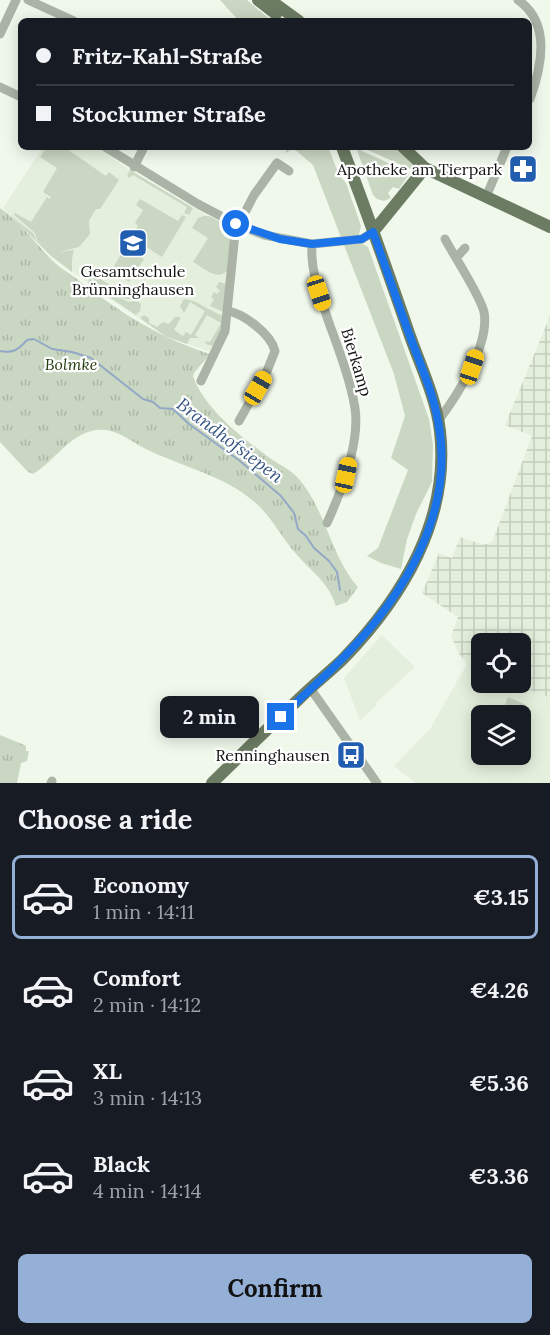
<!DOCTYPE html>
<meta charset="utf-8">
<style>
:root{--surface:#171b24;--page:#20242c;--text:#f1f3f6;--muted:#9ea1a6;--line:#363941;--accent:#94b0d6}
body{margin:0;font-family:Lora,serif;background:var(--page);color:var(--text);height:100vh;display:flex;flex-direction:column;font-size:22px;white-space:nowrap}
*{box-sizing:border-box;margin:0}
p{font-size:20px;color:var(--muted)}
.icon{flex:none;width:33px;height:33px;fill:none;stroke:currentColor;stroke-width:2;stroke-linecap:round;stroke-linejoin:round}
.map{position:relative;height:783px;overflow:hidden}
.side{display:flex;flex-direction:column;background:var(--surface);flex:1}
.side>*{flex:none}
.guide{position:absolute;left:18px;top:18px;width:514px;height:132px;border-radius:9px;box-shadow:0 3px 15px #0003;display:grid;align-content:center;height:132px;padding:0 18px;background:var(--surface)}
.buttons{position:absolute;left:471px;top:633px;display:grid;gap:12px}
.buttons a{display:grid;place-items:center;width:60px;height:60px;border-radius:9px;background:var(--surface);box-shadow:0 3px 15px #0003;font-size:30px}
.end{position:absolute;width:27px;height:27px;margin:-14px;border:8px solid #1a73e8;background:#fff;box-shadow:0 0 0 3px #fff}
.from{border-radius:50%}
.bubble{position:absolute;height:42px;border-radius:9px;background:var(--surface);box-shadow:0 3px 15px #0003;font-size:20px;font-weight:700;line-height:42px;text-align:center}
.car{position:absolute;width:18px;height:36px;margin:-18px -9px;border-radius:8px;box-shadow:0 0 4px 2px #0007;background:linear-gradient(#f5c518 24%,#345 0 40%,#f5c518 0 76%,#345 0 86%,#f5c518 0)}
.guide b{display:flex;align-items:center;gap:21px;height:57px;font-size:22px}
.guide b+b{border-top:2px solid var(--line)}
.guide i{width:15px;height:15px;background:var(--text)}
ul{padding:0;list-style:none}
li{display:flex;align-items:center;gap:18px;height:84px;margin:0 12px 9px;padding:0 6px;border:3px solid transparent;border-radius:9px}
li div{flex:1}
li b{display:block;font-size:22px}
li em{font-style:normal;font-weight:700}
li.current{border-color:var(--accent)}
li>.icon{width:54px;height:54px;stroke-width:1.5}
h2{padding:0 18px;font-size:27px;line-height:72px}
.button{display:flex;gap:12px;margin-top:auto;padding:12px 18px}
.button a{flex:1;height:69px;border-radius:9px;background:var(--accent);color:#111;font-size:24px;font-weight:700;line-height:69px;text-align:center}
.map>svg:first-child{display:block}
.built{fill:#e4f0dd;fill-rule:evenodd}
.industrial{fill:url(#industrial-grid)}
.green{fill:#cad7c2}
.forest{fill:url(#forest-firs)}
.park{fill:url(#park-tufts)}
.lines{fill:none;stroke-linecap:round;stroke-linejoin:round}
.stream{stroke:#93a8c6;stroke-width:2}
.minor{stroke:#aab3a5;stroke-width:9}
.major{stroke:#6c7c63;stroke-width:12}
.route{stroke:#1a73e8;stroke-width:8}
.labels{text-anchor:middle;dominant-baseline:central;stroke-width:4.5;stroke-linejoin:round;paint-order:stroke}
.poi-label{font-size:16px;fill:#10130f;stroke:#fff;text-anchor:end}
.street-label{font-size:16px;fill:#10130f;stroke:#fff}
.park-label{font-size:16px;font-style:italic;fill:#233d0d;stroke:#fff}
.water-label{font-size:18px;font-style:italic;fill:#395883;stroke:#fff}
</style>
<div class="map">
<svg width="550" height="783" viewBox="0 0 550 783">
<defs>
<pattern id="industrial-grid" width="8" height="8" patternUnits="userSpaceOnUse" patternTransform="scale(1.5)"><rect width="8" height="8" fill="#e4f0dd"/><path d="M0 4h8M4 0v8" fill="none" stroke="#c3cdbc"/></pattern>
<pattern id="forest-firs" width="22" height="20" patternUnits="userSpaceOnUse" patternTransform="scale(1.5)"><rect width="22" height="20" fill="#cad7c2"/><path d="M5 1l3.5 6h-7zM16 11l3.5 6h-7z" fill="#acb8a6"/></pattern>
<pattern id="park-tufts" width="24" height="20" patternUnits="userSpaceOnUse" patternTransform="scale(1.5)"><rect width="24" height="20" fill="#cad7c2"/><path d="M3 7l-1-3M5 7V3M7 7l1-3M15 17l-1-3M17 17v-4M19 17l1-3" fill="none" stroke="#acb8a6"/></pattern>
</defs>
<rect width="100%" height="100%" fill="#f0f8ec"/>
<path class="built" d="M43,147H97L130,170L230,229L222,329L211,352L165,336L110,299L51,256L3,208Z
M382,635L415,667L376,703L377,705L360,721L344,678Z
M467,664L481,670L482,682L512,683L550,698V783H416L394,766L430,729ZM482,716H520V754H482Z"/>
<path class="industrial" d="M550,316V698L512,683L520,682V644H482L481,670L467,664L458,652L451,636L458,617L422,593L439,553L452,558L460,537L482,544H488L493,540L532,436L505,425Z"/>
<path class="green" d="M220,0H247L272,21H239Z
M47,147H64L106,176L109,172L119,180L100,209H96L89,221L90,234L79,247L59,252L74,250L72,259V272L51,256L10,215L34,234L36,240L58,253L37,240L35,233L14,215L15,213L31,222L47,197L50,199L51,197L43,192L57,168L40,157Z
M286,147H328L339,175L346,183L361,226L359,234L361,243L368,247L429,419L433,445L432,482L416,514L407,539L401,569L381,563L367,556L378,548L408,470L391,458L405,416L394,374L313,165L293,148L286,153Z
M355,147H397L414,167L415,171L361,147Z
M357,150H360L410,173L399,189L393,187L388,193L391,198L384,201L377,199L373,195Z
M130,170L193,208L189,215L184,213L187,207L133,175L129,178L127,176Z
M140,199L178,221L182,215L186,217L162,257L131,237L138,226L135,223L143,210L136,205Z
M204,216H209L232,227L227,271C216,281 204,268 193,262L208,238L192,228L198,218Z
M125,248L144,259L129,282L111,271Z
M90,278L100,289L129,302L137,300L141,304L140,311L136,315L88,283Z
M93,278H99L133,299C122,301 98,288 93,278Z
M219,282L227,284L224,312L210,306L214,299L211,297L214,292L217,294L220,291L216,287Z
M184,299C198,300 210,312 224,316L222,331L213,346L206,344L205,341L210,342L221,323L207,315L195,335L199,338H190L187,344L165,336L140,318L144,315L149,318V323L157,327L163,322L169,324L175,317H181L174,330L183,336L186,332L191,335L205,311L190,302L184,313L180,306Z
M508,697L526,705L521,717L503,709Z"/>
<path class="forest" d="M0,735L22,744L21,763L17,783H0Z"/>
<path class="park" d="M0,208C20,222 35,243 52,260C59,268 70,273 78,280C119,312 160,338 210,354L194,373L193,376C205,410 243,438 271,459C280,465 291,470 298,478C326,510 330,555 358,587L347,602L336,606C328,582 314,574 298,556C284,541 274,521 259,506C229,477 186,468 150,451C133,443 116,427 96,430C69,434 54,462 33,474L28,472L0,442Z
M22,744L26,746V751H29L27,761L21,763L5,759L8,766L10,783H0V753L3,756L6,749Z"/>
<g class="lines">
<path class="stream" d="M0,351C13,354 19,349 27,340L34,339L52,349L72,352L91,358L143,399L153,402L160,408L173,409L189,424L240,461L281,496L294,513L298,529L306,536L314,548L329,561L337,572L340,590"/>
<path class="minor" d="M28,0L74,21
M518,0C550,22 543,63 530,99
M0,34L16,0
M0,87L21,97
M105,147L198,204L236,224L264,235L312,244L362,239L373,232
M134,167L144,147
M486,197L507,147
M312,244C310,271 320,294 328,320C338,348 350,378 355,408C360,442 341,492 327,523
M456,258L465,248
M227,311C243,313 271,334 275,351L267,371L239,421
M201,381L225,331L236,224L241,220L254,195L277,163L289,171
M438,421C457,396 490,345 484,312C480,295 454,256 445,239
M310,688L377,783
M51,783L52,781"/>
<path class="major" d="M258,0L276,14
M270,0L299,21
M403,147L425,168L550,227
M373,232L425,168
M212,783C241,755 270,726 300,698C314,684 330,672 344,658C403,597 450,519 440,431C436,398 421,367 410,336C388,272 366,210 342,147"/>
</g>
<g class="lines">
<path class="route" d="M236,224L280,239L312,244L362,239L373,232C386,268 398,304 411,339C421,366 433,393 438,421C456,511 404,596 344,657C324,678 301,697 281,717"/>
</g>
<defs>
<g id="pharmacy-square" transform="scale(1.5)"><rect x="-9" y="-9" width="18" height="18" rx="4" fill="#225eb0" stroke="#fff"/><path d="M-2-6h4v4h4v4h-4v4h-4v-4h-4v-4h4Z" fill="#fff"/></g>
<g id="school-square" transform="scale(1.5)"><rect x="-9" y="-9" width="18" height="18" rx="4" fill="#225eb0" stroke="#fff"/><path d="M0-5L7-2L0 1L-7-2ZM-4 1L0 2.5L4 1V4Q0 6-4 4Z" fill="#fff"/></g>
<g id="bus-square" transform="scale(1.5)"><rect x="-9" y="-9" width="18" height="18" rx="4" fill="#225eb0" stroke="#fff"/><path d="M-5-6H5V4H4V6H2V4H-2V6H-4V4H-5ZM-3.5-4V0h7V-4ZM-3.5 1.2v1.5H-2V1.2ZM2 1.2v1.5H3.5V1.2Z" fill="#fff"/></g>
</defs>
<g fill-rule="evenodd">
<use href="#pharmacy-square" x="523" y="169"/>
<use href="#school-square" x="133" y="243"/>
<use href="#bus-square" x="351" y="755"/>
</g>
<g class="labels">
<g class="poi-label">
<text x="502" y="169">Apotheke am Tierpark</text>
<text x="133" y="271" text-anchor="middle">Gesamtschule<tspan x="133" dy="18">Brünninghausen</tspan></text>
<text x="330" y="755">Renninghausen</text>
</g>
<g class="street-label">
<text transform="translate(357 362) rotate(73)">Bierkamp</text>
</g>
<g class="park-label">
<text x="71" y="364">Bolmke</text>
</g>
<g class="water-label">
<text transform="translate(230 440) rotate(37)">Brandhofsiepen</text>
</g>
</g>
</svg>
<div class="buttons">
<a><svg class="icon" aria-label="locate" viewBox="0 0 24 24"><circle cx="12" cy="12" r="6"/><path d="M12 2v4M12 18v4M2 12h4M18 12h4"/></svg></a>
<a><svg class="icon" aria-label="layers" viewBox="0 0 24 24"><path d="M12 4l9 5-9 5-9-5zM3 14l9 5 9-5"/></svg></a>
</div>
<i class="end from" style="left:236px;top:224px"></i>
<i class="end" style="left:281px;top:717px"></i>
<div class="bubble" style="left:160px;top:696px;width:99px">2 min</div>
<i class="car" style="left:319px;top:293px;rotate:162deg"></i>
<i class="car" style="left:472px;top:367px;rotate:18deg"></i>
<i class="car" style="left:258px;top:388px;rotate:30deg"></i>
<i class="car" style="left:346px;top:475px;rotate:12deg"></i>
<div class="guide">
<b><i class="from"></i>Fritz-Kahl-Straße</b>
<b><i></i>Stockumer Straße</b>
</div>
</div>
<section class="side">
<h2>Choose a ride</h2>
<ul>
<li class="current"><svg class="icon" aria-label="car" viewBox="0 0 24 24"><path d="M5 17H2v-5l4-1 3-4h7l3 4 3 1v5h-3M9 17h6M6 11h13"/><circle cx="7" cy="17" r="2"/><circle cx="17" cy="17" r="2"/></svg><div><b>Economy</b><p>1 min · 14:11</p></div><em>€3.15</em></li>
<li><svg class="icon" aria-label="car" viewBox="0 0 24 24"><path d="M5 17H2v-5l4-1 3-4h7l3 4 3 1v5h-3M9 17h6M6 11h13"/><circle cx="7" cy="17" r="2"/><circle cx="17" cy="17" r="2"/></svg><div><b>Comfort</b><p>2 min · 14:12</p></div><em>€4.26</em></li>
<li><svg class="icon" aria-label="car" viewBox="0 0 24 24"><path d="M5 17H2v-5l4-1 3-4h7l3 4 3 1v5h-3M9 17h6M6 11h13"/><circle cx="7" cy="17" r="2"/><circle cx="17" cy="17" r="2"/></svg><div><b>XL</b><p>3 min · 14:13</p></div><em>€5.36</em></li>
<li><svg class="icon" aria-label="car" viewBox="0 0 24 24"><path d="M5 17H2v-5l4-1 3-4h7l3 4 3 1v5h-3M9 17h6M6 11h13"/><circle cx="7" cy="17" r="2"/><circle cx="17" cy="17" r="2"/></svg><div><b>Black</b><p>4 min · 14:14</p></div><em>€3.36</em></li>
</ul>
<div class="button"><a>Confirm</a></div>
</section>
